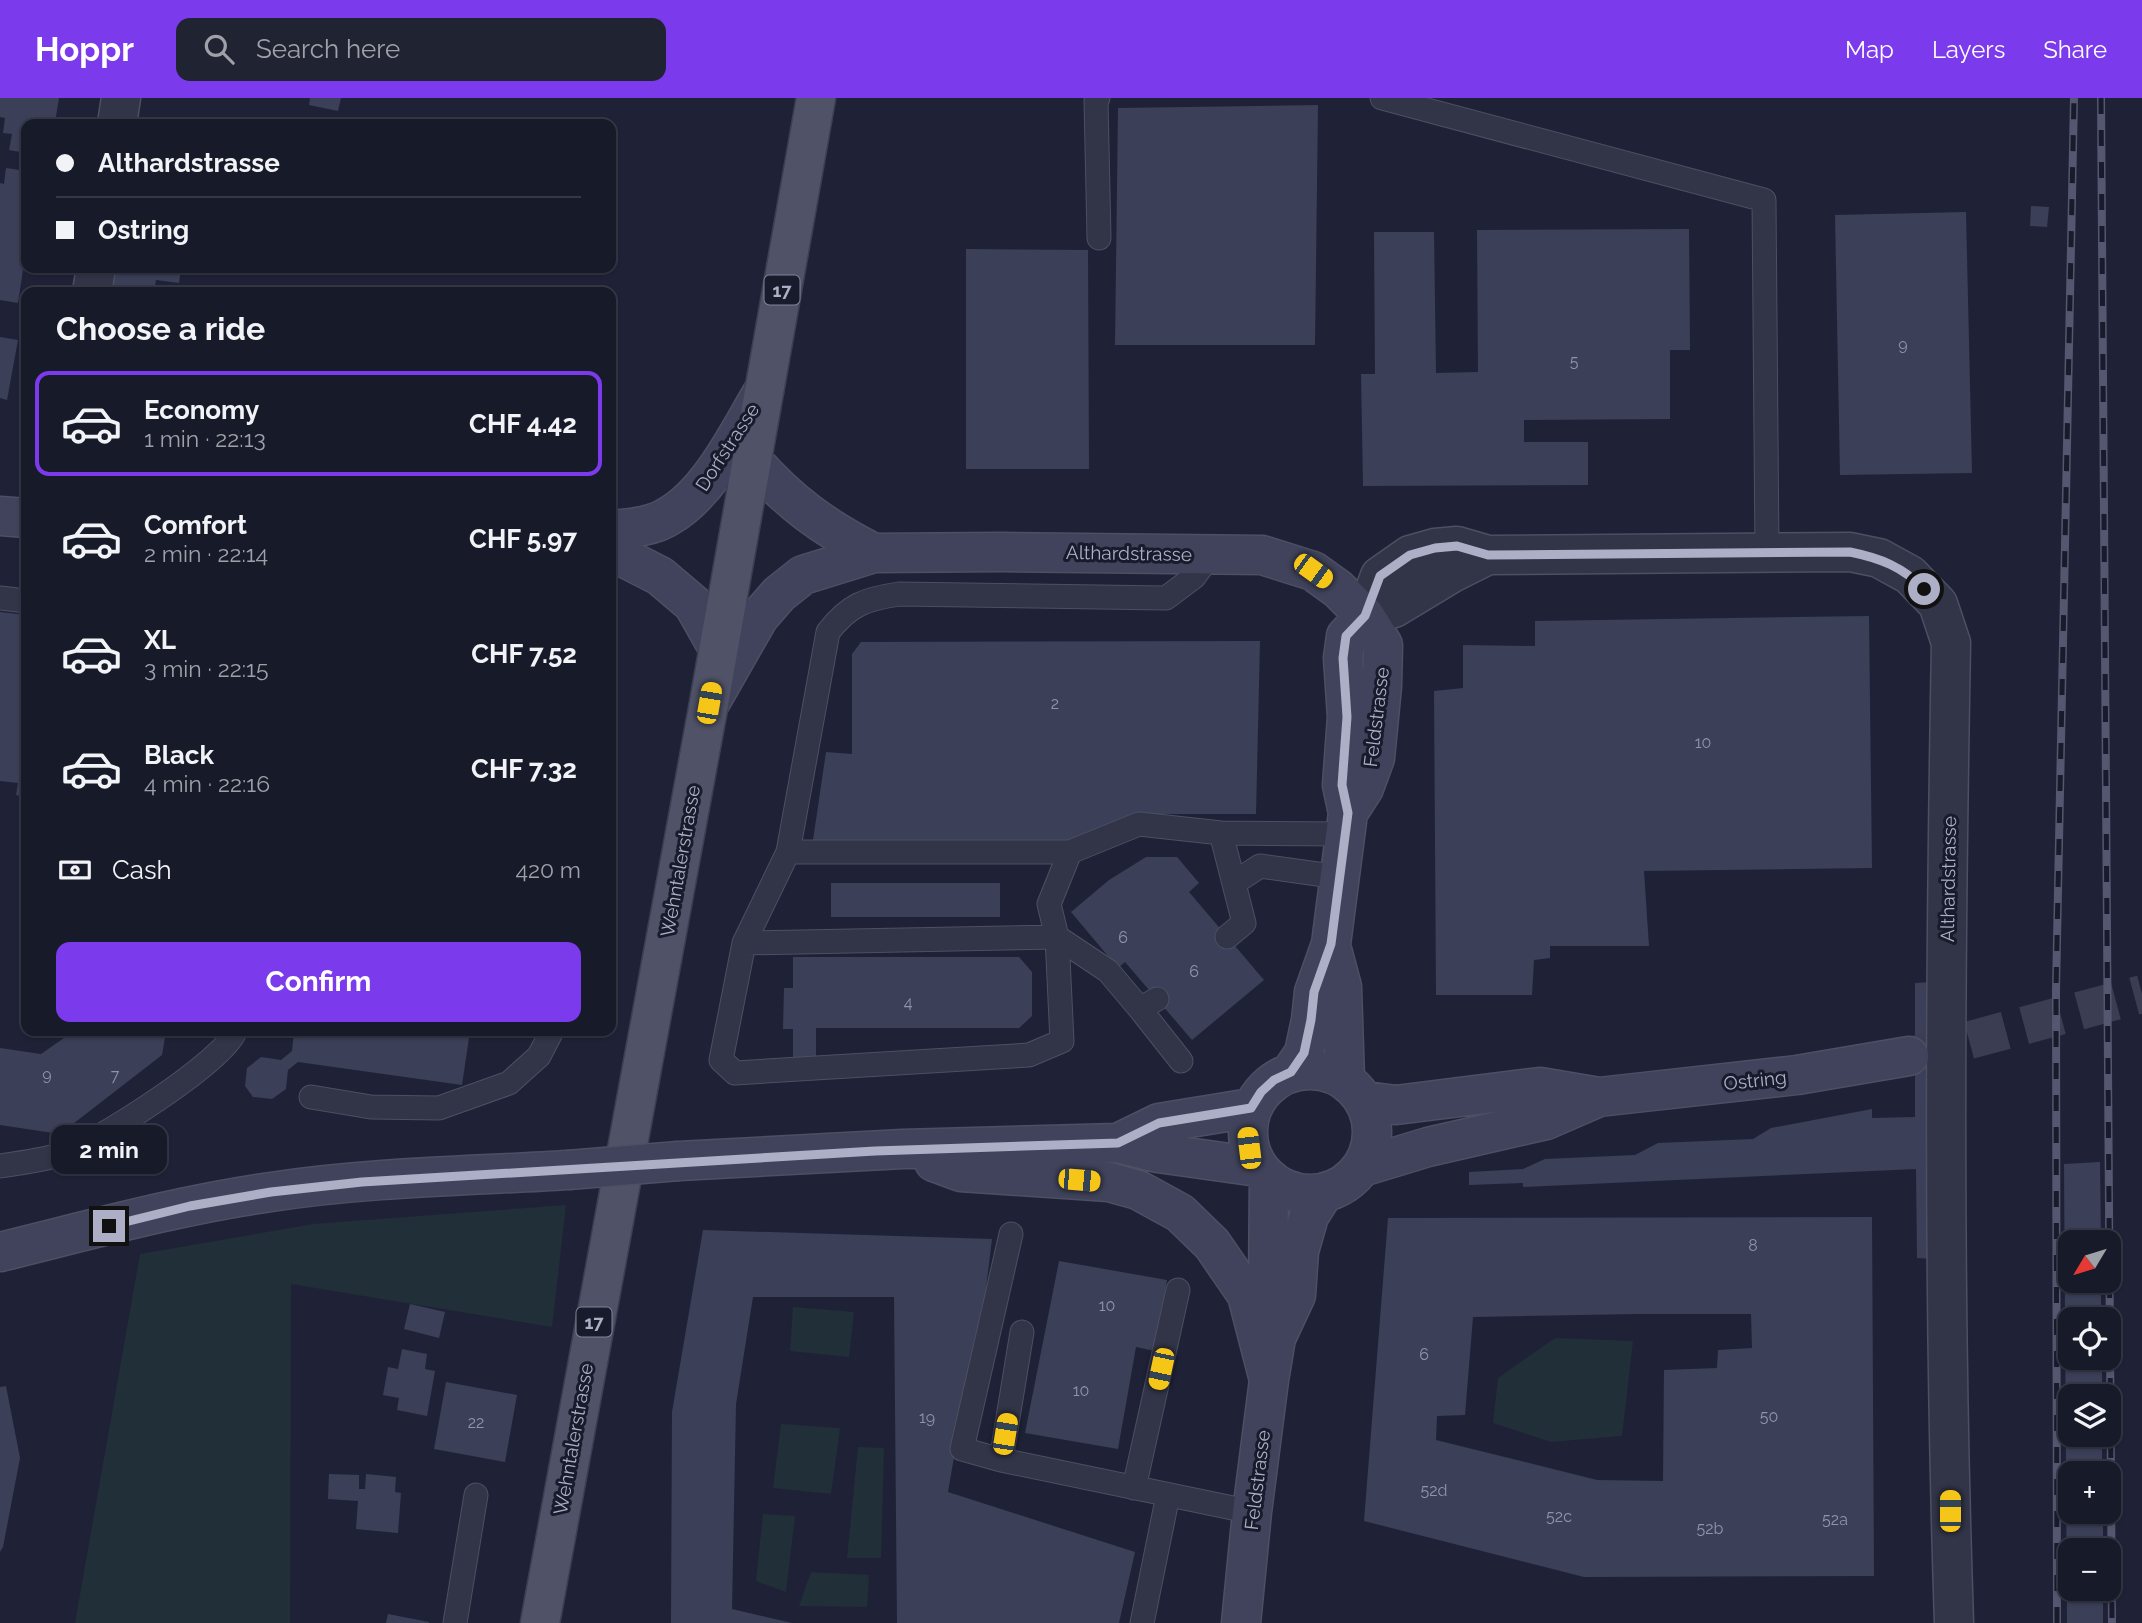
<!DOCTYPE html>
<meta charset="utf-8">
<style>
:root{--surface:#171a29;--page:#202331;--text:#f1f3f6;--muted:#9ea1a8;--line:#363846;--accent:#7c3aed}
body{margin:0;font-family:Raleway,sans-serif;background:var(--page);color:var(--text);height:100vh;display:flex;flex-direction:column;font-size:26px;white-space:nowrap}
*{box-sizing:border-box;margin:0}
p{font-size:23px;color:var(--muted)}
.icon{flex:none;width:38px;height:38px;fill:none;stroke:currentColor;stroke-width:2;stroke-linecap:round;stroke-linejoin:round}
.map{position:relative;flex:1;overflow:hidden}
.side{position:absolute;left:21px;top:189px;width:595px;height:749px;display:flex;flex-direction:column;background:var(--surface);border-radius:14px;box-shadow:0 2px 5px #0004,0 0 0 2px var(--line)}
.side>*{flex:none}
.top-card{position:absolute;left:21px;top:21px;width:595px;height:154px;border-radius:14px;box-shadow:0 2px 5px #0004,0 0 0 2px var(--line);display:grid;align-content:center;height:154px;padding:0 35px;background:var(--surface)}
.needle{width:46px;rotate:232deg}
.tools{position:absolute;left:2058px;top:1132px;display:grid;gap:14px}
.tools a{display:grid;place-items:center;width:63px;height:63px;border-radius:14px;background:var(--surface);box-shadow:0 2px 5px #0004,0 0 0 2px var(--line);font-size:35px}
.end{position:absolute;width:32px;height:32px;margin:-16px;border:9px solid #acafc5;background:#111;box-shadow:0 0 0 4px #111}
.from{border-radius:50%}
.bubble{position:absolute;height:49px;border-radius:14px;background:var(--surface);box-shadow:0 2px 5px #0004,0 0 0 2px var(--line);font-size:23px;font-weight:700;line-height:49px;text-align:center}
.car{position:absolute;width:21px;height:42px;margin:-21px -10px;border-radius:9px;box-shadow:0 0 5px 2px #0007;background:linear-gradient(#f5c518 24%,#345 0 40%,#f5c518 0 76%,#345 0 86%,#f5c518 0)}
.top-card b{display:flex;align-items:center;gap:24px;height:66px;font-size:26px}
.top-card b+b{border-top:2px solid var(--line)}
.top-card i{width:18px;height:18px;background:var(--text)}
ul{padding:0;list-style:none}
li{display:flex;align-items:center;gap:21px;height:105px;margin:0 14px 10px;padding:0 21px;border:4px solid transparent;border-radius:14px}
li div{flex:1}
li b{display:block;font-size:26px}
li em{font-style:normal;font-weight:700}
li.current{border-color:var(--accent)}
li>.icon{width:63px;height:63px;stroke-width:1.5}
h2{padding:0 35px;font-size:32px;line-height:84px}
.pay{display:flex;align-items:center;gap:18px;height:77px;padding:0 35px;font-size:26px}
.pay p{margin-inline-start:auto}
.button{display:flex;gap:14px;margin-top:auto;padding:14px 35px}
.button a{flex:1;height:80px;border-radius:14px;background:var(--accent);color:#fff;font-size:28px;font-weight:700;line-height:80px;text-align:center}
header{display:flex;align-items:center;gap:42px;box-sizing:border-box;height:98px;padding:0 35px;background:var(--accent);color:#fff}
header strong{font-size:33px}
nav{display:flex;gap:38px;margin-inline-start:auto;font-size:24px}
.search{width:490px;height:63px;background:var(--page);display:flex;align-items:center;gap:18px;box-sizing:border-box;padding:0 24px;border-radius:14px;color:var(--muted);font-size:26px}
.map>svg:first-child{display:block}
.green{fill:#212f38}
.building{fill:#3b3f58;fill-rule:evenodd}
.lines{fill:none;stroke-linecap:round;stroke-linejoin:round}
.secondary-tunnel{stroke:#3b3e53;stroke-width:38;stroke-dasharray:38 19;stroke-linecap:butt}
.lane-casing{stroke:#4d4f63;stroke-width:25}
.street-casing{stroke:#4d4f63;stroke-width:41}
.secondary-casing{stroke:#4d4f63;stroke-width:41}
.primary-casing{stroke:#3c3e51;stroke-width:41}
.lane{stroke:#323548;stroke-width:23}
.street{stroke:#323548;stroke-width:38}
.secondary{stroke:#40435b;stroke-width:38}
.primary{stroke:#505368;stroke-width:38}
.rail-casing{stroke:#54576f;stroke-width:8}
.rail{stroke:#181b2c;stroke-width:5;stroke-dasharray:16;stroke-linecap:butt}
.secondary-bridge-casing{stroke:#4d4f63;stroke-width:41;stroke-linecap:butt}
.secondary-bridge{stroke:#40435b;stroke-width:38}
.route{stroke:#acafc5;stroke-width:9}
.labels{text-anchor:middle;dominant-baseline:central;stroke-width:6;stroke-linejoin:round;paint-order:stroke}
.number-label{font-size:16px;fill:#9093aa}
.shield{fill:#181b2c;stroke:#808397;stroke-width:2}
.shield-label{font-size:18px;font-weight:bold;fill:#acafc5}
.street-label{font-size:19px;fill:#acafc5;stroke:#181b2c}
</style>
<header>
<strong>Hoppr</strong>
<div class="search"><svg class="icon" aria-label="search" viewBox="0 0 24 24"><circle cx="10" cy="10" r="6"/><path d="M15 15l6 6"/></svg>Search here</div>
<nav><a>Map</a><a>Layers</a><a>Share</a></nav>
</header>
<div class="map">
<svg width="2142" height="1525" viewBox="0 0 2142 1525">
<rect width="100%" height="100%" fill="#1f2237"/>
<path class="green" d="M566,1107L552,1229L291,1186L290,1525H75L140,1156L313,1126Z
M793,1209L854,1214L849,1259L790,1253Z
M1555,1240L1633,1243L1622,1338L1551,1344L1493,1325L1498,1280Z
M781,1326L840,1330L831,1396L773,1390Z
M858,1349L884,1350L881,1460H847Z
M763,1416L795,1418L786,1494L756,1483Z
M811,1474L869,1477L867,1509L799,1508Z"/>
<path class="building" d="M0,0H59L55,24L46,23L45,26H26V55L9,52L12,36L3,35L5,20L0,19Z
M310,0H341L338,13L309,7Z
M1318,7L1315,247H1115L1118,10Z
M6,70L26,73V170H51L50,176L23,172L18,205L0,202V85L4,86Z
M2031,108L2049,109L2047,129L2030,128Z
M1966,114L1972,375L1840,377L1835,117Z
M1689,131L1690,252H1670V321L1524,322V344H1588V387L1363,388L1361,276H1375L1374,134H1434L1436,275L1478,274L1477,132Z
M966,151L1088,152L1089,371H966Z
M106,170H181L179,185L156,182L154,194H103Z
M0,239L18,242L7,302L0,300Z
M0,514L26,517V699L16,697L18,685L0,683Z
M1869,518L1872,770L1644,773L1649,848H1550V860L1534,862L1532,897H1436L1434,593L1463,590V547L1535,548V523Z
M1260,543L1256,716H1132L1086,744L813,742L826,654L852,656V556L861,544Z
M1146,759H1177L1199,785L1189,794L1264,882L1192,942L1125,864L1118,870L1071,814L1109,782Z
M831,785H1000V819H831Z
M793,859H1019L1032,874V918L1019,930H816V961H793V931H783L784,890H793Z
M1932,884L1934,1161L1917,1160L1916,1071L1523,1089V1085L1469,1087V1074L1523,1071L1545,1061L1635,1057L1658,1045L1753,1041L1771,1030L1872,1011V1020L1915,1019V885Z
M74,933H166L162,957L60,1036L0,1027V950L41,956Z
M294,933H470L462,987L298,964L288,972L286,991L272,1001L253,999L245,988L247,970L261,959L281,962L292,953Z
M2100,1064L2101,1144H2070V1183H2101V1222H2070V1260H2102V1298H2070V1337H2102V1376H2070V1414H2103V1452H2070V1491H2103V1525H2067L2064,1066Z
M1872,1119L1874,1478L1584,1479L1364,1423L1388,1120ZM1636,1216H1751L1752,1250L1718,1252L1717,1270L1664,1272L1663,1383L1597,1382L1436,1342L1437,1318L1465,1317L1473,1219Z
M703,1132L992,1141L985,1199L974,1243L948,1394L1135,1454L1119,1525H897L894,1199H753L736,1306L732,1511L792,1525H671L672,1314Z
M1059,1163L1167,1182L1155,1253L1136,1249L1118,1351L1025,1335Z
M410,1206L445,1214L439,1240L404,1231Z
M402,1251L427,1256L425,1271L435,1273L427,1318L397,1312L399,1300L383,1297L388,1269L398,1271Z
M446,1284L517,1297L505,1364L434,1351Z
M6,1288L20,1360L3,1449L0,1454V1289Z
M329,1376L359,1377V1391H365L366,1376L396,1379L395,1394L401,1395L398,1435L356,1431L358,1403L328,1401Z
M388,1516L429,1524V1525H386Z"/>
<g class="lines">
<path class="secondary-tunnel" d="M1914,957L2142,896"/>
<g class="lane-casing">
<path id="lane" d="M1098,0L1096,3L1099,140
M1382,0L1764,102L1767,454
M0,500L26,503
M1221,735L1244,825L1227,839
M788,754H1070L1139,726L1221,735L1344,736
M1070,754L1049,806L1057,839L1108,873L1140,911L1157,901
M1234,785L1260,768L1339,779
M744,845L1057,839L1062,943L1029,957L735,975L721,962L744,845L788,754L828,534C849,507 865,501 899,496L1166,500L1194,479L1211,456
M1140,911L1181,963
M311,999L371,1009L439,1010L509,985L539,958L552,933
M0,1068C21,1065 43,1062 63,1056C95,1046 227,961 235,933
M1022,1234L1001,1362L1252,1414
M1001,1362L962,1351L1011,1136
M1134,1390L1178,1192
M455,1525L476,1397
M1142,1525L1168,1397"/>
</g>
<g class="street-casing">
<path id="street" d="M117,26L121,0
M92,194L96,170
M1365,518L1380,478L1410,457L1435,450L1457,448L1488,457L1850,454L1879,460L1910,477L1938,506L1951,545C1945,871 1943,1198 1954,1525
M1365,518L1394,510L1452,475L1488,457"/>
</g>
<g class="secondary-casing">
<path id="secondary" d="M752,362C789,404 824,430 874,455
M0,418L26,420
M611,432C630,430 652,429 669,418C711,394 739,333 764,292
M611,453L660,478L693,506L719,552
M711,603L759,519L779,496L803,477L874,455L1001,454L1262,457L1313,473L1338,491L1365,518L1383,547L1382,588L1375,660L1364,690L1348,715
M1331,848L1342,889L1345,982
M1248 1034a62 62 0 1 1 124 0a62 62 0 1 1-124 0Z
M1291,974L1304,955L1311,922L1314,894L1331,846L1348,715L1342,687L1347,619L1343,560L1346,538L1365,518
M1365,1003L1396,1007L1540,989L1599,999L1797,977L1909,958
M1118,1045L1159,1025L1251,1010
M679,1063L903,1051L1118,1045L1158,1055L1258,1069
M934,1064L961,1074L1109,1084L1138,1092L1180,1115L1212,1146L1247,1197L1269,1282
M1362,1069L1428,1049L1546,1022L1599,999
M1269,1082L1268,1192L1275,1231
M0,1154C90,1132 179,1107 271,1094C369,1079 469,1078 568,1072
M1241,1525L1252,1414L1269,1282L1276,1240L1296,1197L1299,1153L1309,1118L1323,1096"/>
</g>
<g class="primary-casing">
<path id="primary" d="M540,1525L709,605L816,0"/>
</g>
<use href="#lane" class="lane"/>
<use href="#street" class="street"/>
<use href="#secondary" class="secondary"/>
<use href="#primary" class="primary"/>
<g class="rail-casing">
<path id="rail" d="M2101,0L2112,1525
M2057,1525L2056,892L2074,0"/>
</g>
<use href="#rail" class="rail"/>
<g class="secondary-bridge-casing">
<path id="secondary-bridge" d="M568,1072L679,1063"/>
</g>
<use href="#secondary-bridge" class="secondary-bridge"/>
</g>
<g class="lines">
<path class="route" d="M109,1128L190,1108L271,1094L362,1084L875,1053L1118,1045L1159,1025L1251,1010L1261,994L1274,982L1291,974L1304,955L1311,922L1314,894L1331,846L1348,715L1342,687L1347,619L1343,560L1346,538L1365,518L1380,478L1410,457L1435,450L1457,448L1488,457L1850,454C1880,460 1903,469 1924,491"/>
</g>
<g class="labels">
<g class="number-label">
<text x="1903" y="246">9</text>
<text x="1574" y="263">5</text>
<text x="1055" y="605">2</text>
<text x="1703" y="644">10</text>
<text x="1123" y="839">6</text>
<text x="1194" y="873">6</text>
<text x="908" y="904">4</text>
<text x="47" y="976">9</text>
<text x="115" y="977">7</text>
<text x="1753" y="1147">8</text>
<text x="1107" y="1207">10</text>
<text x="1424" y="1256">6</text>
<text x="1081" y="1292">10</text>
<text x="1769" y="1318">50</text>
<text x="927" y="1319">19</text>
<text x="476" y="1324">22</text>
<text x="1434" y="1392">52d</text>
<text x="1559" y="1418">52c</text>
<text x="1835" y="1421">52a</text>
<text x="1710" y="1430">52b</text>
</g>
<g class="shield">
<rect x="764.5" y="177.5" width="35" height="29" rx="5"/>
<rect x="576.5" y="1209.5" width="35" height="29" rx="5"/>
</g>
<g class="shield-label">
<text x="782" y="192">17</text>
<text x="594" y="1224">17</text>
</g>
<g class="street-label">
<text transform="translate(727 349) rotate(-57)">Dorfstrasse</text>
<text transform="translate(1129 455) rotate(1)">Althardstrasse</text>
<text transform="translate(1376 619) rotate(-83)">Feldstrasse</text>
<text transform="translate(680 763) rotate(-80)">Wehntalerstrasse</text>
<text transform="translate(1948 781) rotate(-89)">Althardstrasse</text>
<text transform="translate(1755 982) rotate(-6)">Ostring</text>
<text transform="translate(573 1341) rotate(-80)">Wehntalerstrasse</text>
<text transform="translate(1257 1382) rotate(-83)">Feldstrasse</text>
</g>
</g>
</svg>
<div class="tools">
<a><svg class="needle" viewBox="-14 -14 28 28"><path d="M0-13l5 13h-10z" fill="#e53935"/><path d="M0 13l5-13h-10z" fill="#9ea1a8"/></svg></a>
<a><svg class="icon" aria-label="locate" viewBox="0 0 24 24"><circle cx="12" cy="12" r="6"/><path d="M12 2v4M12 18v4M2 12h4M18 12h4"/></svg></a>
<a><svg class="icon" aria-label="layers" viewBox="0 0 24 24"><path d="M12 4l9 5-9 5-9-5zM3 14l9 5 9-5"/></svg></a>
<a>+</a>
<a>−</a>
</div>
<i class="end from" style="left:1924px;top:491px"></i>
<i class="end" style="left:109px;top:1128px"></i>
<div class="bubble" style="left:51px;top:1027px;width:116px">2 min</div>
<i class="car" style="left:1313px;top:473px;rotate:126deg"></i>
<i class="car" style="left:709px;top:605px;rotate:10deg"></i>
<i class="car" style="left:1249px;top:1050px;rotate:353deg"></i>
<i class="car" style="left:1079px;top:1082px;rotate:95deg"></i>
<i class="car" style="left:1161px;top:1271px;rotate:192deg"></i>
<i class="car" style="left:1005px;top:1336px;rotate:9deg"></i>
<i class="car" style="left:1950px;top:1413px;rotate:0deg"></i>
<div class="top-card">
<b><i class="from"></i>Althardstrasse</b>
<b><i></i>Ostring</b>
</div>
<section class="side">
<h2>Choose a ride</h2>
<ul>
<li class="current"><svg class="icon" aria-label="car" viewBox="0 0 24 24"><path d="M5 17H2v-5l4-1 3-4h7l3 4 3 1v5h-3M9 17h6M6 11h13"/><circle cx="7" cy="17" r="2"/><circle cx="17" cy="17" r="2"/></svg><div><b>Economy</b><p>1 min · 22:13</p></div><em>CHF 4.42</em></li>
<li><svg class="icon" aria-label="car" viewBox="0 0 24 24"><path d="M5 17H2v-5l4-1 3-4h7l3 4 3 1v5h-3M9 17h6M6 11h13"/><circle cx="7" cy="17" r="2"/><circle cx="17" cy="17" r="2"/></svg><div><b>Comfort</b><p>2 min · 22:14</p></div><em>CHF 5.97</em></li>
<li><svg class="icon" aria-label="car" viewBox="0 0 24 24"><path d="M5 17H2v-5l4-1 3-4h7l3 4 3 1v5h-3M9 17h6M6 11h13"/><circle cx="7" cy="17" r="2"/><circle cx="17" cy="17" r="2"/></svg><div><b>XL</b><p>3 min · 22:15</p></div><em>CHF 7.52</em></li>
<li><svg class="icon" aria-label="car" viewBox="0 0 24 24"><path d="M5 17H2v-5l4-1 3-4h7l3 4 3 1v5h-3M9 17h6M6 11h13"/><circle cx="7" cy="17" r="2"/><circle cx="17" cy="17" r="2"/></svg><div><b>Black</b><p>4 min · 22:16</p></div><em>CHF 7.32</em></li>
</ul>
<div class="pay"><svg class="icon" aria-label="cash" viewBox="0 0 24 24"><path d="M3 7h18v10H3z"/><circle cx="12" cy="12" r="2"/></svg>Cash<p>420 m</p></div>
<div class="button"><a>Confirm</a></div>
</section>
</div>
